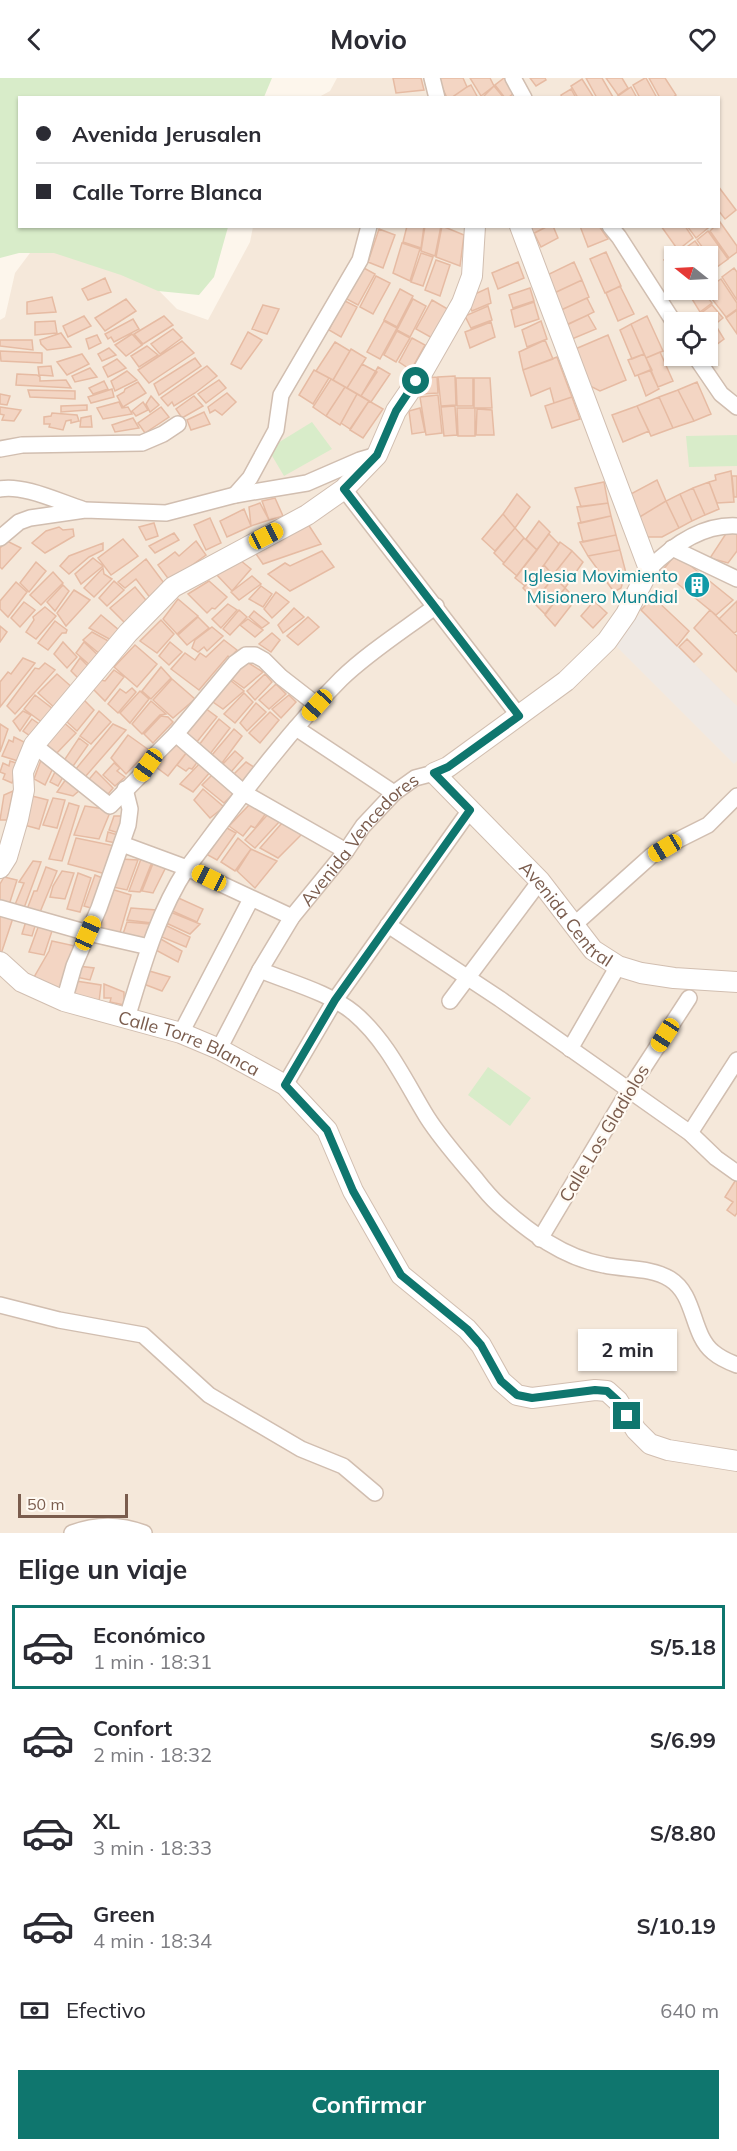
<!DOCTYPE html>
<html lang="es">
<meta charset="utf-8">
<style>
:root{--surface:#fff;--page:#f2f2f3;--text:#2b2b33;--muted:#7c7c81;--line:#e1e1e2;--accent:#0f766e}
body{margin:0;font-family:Mulish,sans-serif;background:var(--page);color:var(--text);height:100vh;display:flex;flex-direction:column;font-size:22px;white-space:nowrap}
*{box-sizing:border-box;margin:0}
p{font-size:20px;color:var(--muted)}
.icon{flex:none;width:33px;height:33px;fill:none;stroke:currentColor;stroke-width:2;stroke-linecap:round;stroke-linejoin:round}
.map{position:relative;height:1455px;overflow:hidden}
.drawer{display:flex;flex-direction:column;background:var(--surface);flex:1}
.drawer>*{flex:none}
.hud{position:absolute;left:18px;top:18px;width:702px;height:132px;border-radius:0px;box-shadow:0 2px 4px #0004;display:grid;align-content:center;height:132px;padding:0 18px;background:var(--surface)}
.needle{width:39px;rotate:288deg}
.buttons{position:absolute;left:664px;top:168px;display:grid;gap:12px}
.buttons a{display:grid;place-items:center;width:54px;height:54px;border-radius:0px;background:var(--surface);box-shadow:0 2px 4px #0004;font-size:30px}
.scale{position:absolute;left:18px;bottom:15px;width:110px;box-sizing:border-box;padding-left:6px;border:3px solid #7a5c4d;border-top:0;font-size:16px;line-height:21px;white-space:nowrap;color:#7a5c4d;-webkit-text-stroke:4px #fffaf3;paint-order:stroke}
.end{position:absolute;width:27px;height:27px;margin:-14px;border:8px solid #0f766e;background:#fff;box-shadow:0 0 0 3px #fff}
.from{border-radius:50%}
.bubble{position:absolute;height:42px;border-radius:0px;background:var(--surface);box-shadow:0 2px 4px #0004;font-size:20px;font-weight:700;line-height:42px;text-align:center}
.car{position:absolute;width:18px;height:36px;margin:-18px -9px;border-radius:8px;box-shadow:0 0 4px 2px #0007;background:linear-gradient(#f5c518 24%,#345 0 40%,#f5c518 0 76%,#345 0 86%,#f5c518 0)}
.hud b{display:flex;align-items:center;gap:21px;height:57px;font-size:22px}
.hud b+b{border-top:2px solid var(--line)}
.hud i{width:15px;height:15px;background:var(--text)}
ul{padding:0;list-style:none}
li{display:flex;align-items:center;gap:18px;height:84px;margin:0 12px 9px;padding:0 6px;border:3px solid transparent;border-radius:0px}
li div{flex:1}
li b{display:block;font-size:22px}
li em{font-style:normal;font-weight:700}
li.active{border-color:var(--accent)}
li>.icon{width:54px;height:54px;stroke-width:1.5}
h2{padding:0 18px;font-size:27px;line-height:72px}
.pay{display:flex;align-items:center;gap:15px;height:66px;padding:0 18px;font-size:22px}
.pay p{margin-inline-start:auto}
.action{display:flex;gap:12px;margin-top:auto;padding:12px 18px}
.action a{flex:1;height:69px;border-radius:0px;background:var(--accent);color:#fff;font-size:24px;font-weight:700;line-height:69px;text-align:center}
header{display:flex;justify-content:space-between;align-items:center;height:78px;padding:0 18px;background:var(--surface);font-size:27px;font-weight:700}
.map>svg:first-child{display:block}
.residential{fill:#f5e8da;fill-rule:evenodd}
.industrial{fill:#efe9e4}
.green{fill:#d8ecc9}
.building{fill:#f3d5c3;stroke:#e6bba3;stroke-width:1.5}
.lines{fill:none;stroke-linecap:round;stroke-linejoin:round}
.minor-casing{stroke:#d1beb0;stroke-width:18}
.tertiary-casing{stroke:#d1beb0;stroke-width:22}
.minor{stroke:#fff;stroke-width:15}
.tertiary{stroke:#fff;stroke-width:20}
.route{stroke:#0f766e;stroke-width:8}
.labels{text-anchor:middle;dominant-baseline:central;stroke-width:4.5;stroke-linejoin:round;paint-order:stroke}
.culture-label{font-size:18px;fill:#0d838f;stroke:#fffaf3;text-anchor:end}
.street-label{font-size:18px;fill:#7a5c4d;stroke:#fffaf3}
</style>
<header><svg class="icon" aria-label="back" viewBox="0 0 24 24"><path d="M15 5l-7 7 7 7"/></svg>Movio<svg class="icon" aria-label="heart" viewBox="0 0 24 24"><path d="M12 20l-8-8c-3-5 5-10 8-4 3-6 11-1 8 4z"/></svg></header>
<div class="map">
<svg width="737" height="1455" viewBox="0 0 737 1455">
<rect width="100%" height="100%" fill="#fdf6ec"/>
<path class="residential" d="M337,0H737V1455H0V242L5,239L15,195L45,155L113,166L177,231L208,242L250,164L253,149L718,148V20L319,19L330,13ZM675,178H708V212H675ZM675,244H708V278H675Z"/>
<path class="industrial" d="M642,534L737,628V683L734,686L612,564Z"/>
<path class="green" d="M0,0H272L264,19L20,20V148L228,149L214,199L199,217L158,213L121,197L54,175H19L0,180Z
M312,344L332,371L284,398L268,371Z
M737,357V388L689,389L686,358Z
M488,989L531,1020L510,1048L468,1017Z"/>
<path class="building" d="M393,0H421L424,12L396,15Z
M438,0H463L467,9L451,20H447Z
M470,0H490L494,8L481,18Z
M504,0H506L515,14L508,20H505L495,7Z
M530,0H545L546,2L536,8Z
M586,0H602L613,19L597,20Z
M606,0H622L628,10L618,17Z
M645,0H646L657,20H640L633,7Z
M649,0H665L676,17L672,20H660Z
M582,1L594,20H578L571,8Z
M471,7L478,20H451L467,9Z
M494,8L504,20H482Z
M631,9L637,20H619L618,18Z
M571,11L576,20H562L561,17Z
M718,108L736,132L725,141L718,132Z
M720,144L737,168V174L729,180L710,153L715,148H718Z
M407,148H424L421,170L403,164Z
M425,148H441L435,178L421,173Z
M442,148L464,157L460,188L436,179Z
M530,148H548L533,156Z
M548,148H553L558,160L541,169L534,155Z
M580,148H599L608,161L588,169Z
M661,148H685L693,160L678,172Z
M687,148H707L708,150L696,160Z
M379,151L395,157L383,190L368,184Z
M708,153L728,181L717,189L697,162Z
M695,163L706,178H683L680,174Z
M402,165L420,171L410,203L393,195Z
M676,173L680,178H675V196L664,182Z
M606,174L621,208L605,215L590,181Z
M421,175L433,179L423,208L411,204Z
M436,182L450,187L440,218L425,212Z
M518,184L524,200L498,211L492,195Z
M574,184L582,202L552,216L543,199Z
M362,189L375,196L358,227L345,220Z
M734,190L737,194V222L722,199Z
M376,198L390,205L373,236L360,229Z
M105,200L111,214L88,222L82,211Z
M721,201L737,225V231L726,239L705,212Z
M582,202L589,219L557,234L550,217Z
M620,208L634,236L618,243L606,215Z
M488,210L491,225L472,233L466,220Z
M530,210L534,223L513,230L509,217Z
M400,211L413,218L397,249L384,242Z
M703,213L712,225L700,234L692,221Z
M52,219L56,234L27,236V224Z
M587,220L594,234L565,248L559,233Z
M126,221L136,233L105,253L95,240Z
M413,221L426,228L410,259L397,252Z
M343,222L357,229L341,259L329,252Z
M432,222L451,233L434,261L416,251Z
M534,224L539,241L515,249L511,232Z
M263,227L279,231L267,256L252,251Z
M712,227L723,240L708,252V244H689Z
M488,228L492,242L471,250L465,238Z
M737,232V256L726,240Z
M588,237L596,251L572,261L566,247Z
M84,238L91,248L68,259L63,248Z
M164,238L173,247L143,266L134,256Z
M647,238L663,273L646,280L631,246Z
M133,241L139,251L114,264L111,259L108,261L105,256Z
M55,243L57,255L35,257V244Z
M384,243L397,250L380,281L367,274Z
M541,243L547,261L527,269L522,252Z
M491,244L495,259L470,270L465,254Z
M631,246L644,276L632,281L620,252Z
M716,248L724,261L708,273V254Z
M173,251L182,260L160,276L151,266Z
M397,253L410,260L396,284L384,277Z
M248,254L262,262L241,291L231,286Z
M61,255L71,269L47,272L41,266L40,262Z
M132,256L142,267L126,278L115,267Z
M97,257L101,265L89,271L86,261Z
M608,257L626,302L600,313L590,308L573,272Z
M412,260L425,267L411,292L399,284Z
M0,262H32L33,272L0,268Z
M545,262L553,281L523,292L519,274Z
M182,263L194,275L149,305L138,292Z
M335,264L350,273L333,302L316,293Z
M147,268L158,277L139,289L131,278Z
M109,270L116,277L102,283L98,276Z
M351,271L366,280L347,310L333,302Z
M0,273L42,275V285L1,283Z
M660,274L673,303L658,309L646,280Z
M82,276L89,286L67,297L57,284Z
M644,276L652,292L635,298L628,282Z
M557,279L572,319L554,325L550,310L531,318L523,292Z
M195,280L201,288L159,317L154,306Z
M117,281L126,290L108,299L103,289Z
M362,286L377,294L361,318L347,310Z
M51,288L53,298L39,297L38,289Z
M207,288L217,298L195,315L174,328L172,324L168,328L161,320Z
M378,289L390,296L371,324L361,318Z
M90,290L97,299L75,304L72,298Z
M314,292L329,300L313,326L299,317Z
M650,292L659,311L646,318L638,297Z
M127,293L137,302L115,313L111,303Z
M17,296L37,297L40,299V303L66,302L71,310L16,307Z
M455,298L456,327L441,328L438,299Z
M437,299L438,315L422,316L419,307L426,300Z
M456,300H473V328H457Z
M474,300H490L492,330H474Z
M331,301L345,309L326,338L313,329Z
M219,302L226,310L206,325L198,316Z
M104,303L108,311L93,316L89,310Z
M138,304L146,315L123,329L117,318L124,314L125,311Z
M697,304L711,336L694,343L678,312Z
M345,309L357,316L340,347L326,338Z
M112,311L114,319L91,325L88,319Z
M28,312L75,313V321L30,319Z
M678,312L694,343L673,350L659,319Z
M227,315L236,324L222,337L215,332L210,335L208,329Z
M0,316L10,318L7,327L0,326Z
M357,316L369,323L350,351L341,345Z
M438,317L442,355L426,357L420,319Z
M151,318L159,327L150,334L146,326Z
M194,318L203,328L182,340L176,331Z
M572,319L580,341L552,350L545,328Z
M659,319L673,350L651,358L637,328Z
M369,323L383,331L363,360L350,352Z
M119,324L122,330L128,329L132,336L103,341L97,330Z
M143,324L148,332L136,338L132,333Z
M87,327V332L61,334V328Z
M455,328L457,357L444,358L441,329Z
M637,328L649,353L623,364L612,337Z
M0,329L21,332L14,343L2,342L4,337L0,336Z
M161,329L169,339L145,355L138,345Z
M420,330L425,354L412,356L409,333Z
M457,330H475V358H458Z
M477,331L492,332L494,357H476Z
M204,334L210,346L191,352L187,342Z
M52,335L77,337L79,343L71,345V342L66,343L63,352L49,349L50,346H44V339L51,338Z
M91,338L92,349H80L81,340Z
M133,340L139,350L115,354L112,347Z
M731,393L734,424L717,425L709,404L716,402L715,397Z
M732,398H737V419H734Z
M657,402L666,423L638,440L627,418Z
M604,404L608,425L581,429L575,410Z
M709,404L719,431L705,437L693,410Z
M693,410L705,437L692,443L680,416Z
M517,416L530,429L515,450L503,436Z
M680,416L692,443L679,450L666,423Z
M275,420L283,438L269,442L262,423Z
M666,423L679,450L662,459H647L638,440Z
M260,425L269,442L251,448L249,429Z
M608,425L611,438L581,445L577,429Z
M244,431L251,448L227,459L220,443Z
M503,436L515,450L495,473L482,461Z
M611,438L616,457L583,464L578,445Z
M210,440L221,465L206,472L194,447Z
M306,443L321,466L263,486L254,473Z
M539,443L550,454L537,472L526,461Z
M154,445L158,458L146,462L139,449Z
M59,449L63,452L73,451L74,458L45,475L32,465L46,453Z
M515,450L524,460L504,485L494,475Z
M729,451L737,457V473L728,485L710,480Z
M174,455L179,462L155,475L149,468Z
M549,456L559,466L544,487L525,508L515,500Z
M616,457L620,472L588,478L580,464Z
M524,460L537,472L517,498L503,486Z
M123,461L138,478L111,497L98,480Z
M7,463L21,470L2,491L0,489V470Z
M196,463L206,477L170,503L158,487L175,474L179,478Z
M560,464L572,473L553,497L544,487Z
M103,465V472L89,479L69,496L60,488L69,478Z
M620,472L626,495L621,510L614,514L588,478Z
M322,473L334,489L290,513L268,496L285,485L290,488Z
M572,473L583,484L565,510L553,497Z
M676,476L733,522L716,537L662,493Z
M235,478L251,491L232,513L216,496Z
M93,480L103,488L81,506L75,496Z
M146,481L167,509L151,521L136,501L125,510L118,504Z
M36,484L46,493L29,514L20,505Z
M544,487L554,499L535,523L523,510Z
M103,490L104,496L112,501L94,519L84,510Z
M53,494L63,505L41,527L30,517Z
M252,498L261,506L239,522L231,514Z
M554,499L565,510L545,536L533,524Z
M114,503L124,512L107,528L99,520Z
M209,503L227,519L215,531L212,530L207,535L188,516Z
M16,504L27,514L8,539L0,531V523Z
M63,507L69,513L55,533L47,524Z
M261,508L272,516L263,529L249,521Z
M135,509L150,527L128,548L110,530Z
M565,510L576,521L555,548L545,537Z
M74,512L90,522L66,548L57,535Z
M276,514L289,524L272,540L264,531Z
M653,519L689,553L677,568L641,532Z
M178,521L198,538L177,556L163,541Z
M594,523L607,535L593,550L581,538Z
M737,523V553L734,555L719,541Z
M24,524L35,532L20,549L11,540Z
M228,526L237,532L221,550L212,541Z
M45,529L56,538L36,561L26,554L34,542L33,539Z
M294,530L304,539L283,555L278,547Z
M239,532L247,539L230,557L223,551Z
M710,532L737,558V594L694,550Z
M254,533L269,545L262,550L249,539Z
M101,537L120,553L113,563L89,550Z
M198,539L209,550L187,567L178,557Z
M308,539L319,549L298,567L287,558Z
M248,541L263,552L255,559L240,547Z
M161,542L174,556L157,575L140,563Z
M55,543L67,552L66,555H62L48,572L38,565Z
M0,548L7,554L0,564Z
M212,549L223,558L207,573L204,569L198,574L192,570L195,562Z
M92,554L112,565L101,577L83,562Z
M272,555L280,562L271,574L259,566Z
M687,561L702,576L694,584L679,569Z
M224,562L237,572L230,580L228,578L199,612L171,591L185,575L195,582L200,575L206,579Z
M63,564L77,579L67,590L54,576Z
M84,564L101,580L92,589L76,575Z
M170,564L182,574L169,587L159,578Z
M135,567L157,586L137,609L114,589Z
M23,580L35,585L0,629V604L8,594L11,596Z
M80,580L90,590L81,603L71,593Z
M247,584L263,594L244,610L230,600Z
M45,585L55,592L15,636L7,628L35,590L39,591Z
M161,589L171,600L151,621L142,613Z
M114,592L124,599L105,623L93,611L101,602L105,603Z
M57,596L74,611L56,631L38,615Z
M265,596L272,604L255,622L247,613Z
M172,601L195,621L173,640L153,622Z
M230,602L244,613L223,631L210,622Z
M276,606L286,616L269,631L259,622Z
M132,610L136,614L118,635L108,626L120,611L126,615Z
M140,613L149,621L130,645L120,635Z
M244,615L253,624L235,645L224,636Z
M35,617L53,631L43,645L24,631Z
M289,617L296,624L281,640L272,631Z
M83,621L94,632L77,653L67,644Z
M151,623L166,636L160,637L142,656L132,646Z
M256,625L266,634L247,653L240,645Z
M205,630L217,639L196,665L185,656Z
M23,633L31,637L20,653L13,643Z
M99,633L111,644L91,666L80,658Z
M270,634L279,642L260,665L249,655Z
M161,638L168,639L173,644L153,665L144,656Z
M32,641L42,648L33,660L23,653Z
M219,641L230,650L210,676L199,667Z
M62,643L76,655L54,678L42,668Z
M0,646L8,651L0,674Z
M113,646L126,652L85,699L75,692Z
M234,651L242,658L222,685L212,677Z
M128,657L149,672L126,696L111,680Z
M14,659L26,665L18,683L2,678L9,662L13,664Z
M79,660L88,667L71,691L63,684Z
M173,664L187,674L168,698L156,689Z
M235,673L243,680L231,694L222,687Z
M187,674L199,682L192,691L189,690L186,693L177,687Z
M41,682L53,690L45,707L34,701Z
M10,683L19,686L12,705L3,701L5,696L0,694L3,685L9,688Z
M202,683L211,693L193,714L180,706Z
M246,684L257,691L244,705L234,696Z
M114,685L120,690L117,693L125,699L115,708L103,697Z
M56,692L64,697L58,708L50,704Z
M96,693L113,710L105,720L86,705Z
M213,696L236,713L224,725L202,707Z
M66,701L81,711L73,718L57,714Z
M203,711L224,729L210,740L194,722Z
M13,713L7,742H0L4,717Z
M32,718L48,722L39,751L24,747Z
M53,720L65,722L57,750L43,747Z
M69,725L79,728L62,783L49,781Z
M251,725L267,734L255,750L251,748L243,758L229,748Z
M85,728L111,732L99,761L74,757Z
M269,735L279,744L255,770L245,762Z
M114,738H125L119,755L109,752Z
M282,745L302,756L278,780L260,770Z
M227,750L236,755L217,782L206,776L211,765Z
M108,754L118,757L116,765L106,763Z
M76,760L115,768L106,796L68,786Z
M238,760L251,771L235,793L221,784Z
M251,771L277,783L255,810L237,793Z
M120,781L138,782L127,812L113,809Z
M141,781L152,784L140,814L129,813Z
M33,783L41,784L24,830L14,829L24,805L19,804Z
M154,783L167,787L153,815L142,813Z
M46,789L57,793L38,839L26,834L34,813H37Z
M62,793L74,795L65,821L50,819L53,808Z
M78,795L91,800L80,834L67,831Z
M95,797L105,801L94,831L84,828Z
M4,799L17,802L9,827L0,826V806Z
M111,811L131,817L119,858L95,852Z
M174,818L203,831L197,844L168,831Z
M131,830L156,832L152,845L127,842Z
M0,832L14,837L1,876L0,875Z
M168,833L200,846L190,856L164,844Z
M26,843L36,845L32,858L22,856Z
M40,844L53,850L44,877L29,874Z
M127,844L150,846L147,862L123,856Z
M163,846L190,859L186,869L157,857Z
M159,860L182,873L178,884L152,870Z
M52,863L75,868L62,913L33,901L49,873Z
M78,888L94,890L90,902L76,899Z
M146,892L170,899L162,913L141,905Z
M76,903L101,907L99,924L72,918Z
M104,906L124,914V927L110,924L111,920H104Z
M737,1100V1135L735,1138L727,1132L733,1124L725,1119Z"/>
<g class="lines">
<g class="minor-casing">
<g id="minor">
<path d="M432,0L437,20"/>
<path d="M513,0L524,20"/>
<path d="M610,148L619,159L675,246"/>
<path d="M695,278L721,316L737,329"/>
<path d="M0,371L22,367L142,365L163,356L178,346"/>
<path d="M0,411C22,406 60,424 82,431"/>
<path d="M344,411L519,638"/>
<path d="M235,417L250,400L276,352L281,317L360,182L369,148"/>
<path d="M0,460L19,444L30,440L85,432L166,435L235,417L307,405L360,382L377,377"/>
<path d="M672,470L737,501"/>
<path d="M649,491C672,468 703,446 737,448"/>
<path d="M296,650L394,715"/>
<path d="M176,656L244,715L346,773"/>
<path d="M34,667L110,728L141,697L156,676L176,656L235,585L246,577H255L264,582L281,599L317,627"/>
<path d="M122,766L187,790L292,839"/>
<path d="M0,830L88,855L149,869"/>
<path d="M575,846L651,778L680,761L708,747L737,718"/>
<path d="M388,847L500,921L690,1055L716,1080L737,1095"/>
<path d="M260,892C289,904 330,915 354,935C387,963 405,1003 427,1039C441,1061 458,1080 475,1100C482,1109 490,1119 499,1127C529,1154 564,1180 604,1187C626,1192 650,1189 670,1201C696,1217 691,1256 713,1274C720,1280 729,1284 737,1287"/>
<path d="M64,923L74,888L99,830L128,747L130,731L125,711"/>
<path d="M450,923L540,803"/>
<path d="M127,940C143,888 157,836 187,790C236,725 284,658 341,601C369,574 404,552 436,528"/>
<path d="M181,955L251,821"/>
<path id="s1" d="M219,971L260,892L292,839L346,773L363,748L394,715L415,700L434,695"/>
<path d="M570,971L618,888"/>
<path d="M285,1007L335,922L470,732"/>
<path d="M690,1055L737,982"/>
<path d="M540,1161L629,1012L689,920"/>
<path d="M0,1227L59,1242L143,1257L209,1317L301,1371L343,1388L375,1415"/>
<path d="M72,1455C97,1446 119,1446 144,1455"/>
</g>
</g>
<g class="tertiary-casing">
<g id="tertiary">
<path id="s2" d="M520,148L649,491L626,536L607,563L566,603L448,689L434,695L540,803L593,872L618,888L641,895L674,900L737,904"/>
<path d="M0,790L7,779L18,741L24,712L23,694L34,667L128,555L173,509L307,437L344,411L377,377L396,333L422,295L462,225L472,198L475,148"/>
<path id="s3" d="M0,884L22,904L64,923L181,955L219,971L285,1007L327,1052L353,1113L401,1197L467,1251L481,1267L501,1303L517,1317L532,1320L595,1312L607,1313L618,1323L636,1352L650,1366L668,1372L737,1383"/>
</g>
</g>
<use href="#minor" class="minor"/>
<use href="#tertiary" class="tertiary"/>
</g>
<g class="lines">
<path class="route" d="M416,303L396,333L377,377L344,411L519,638L448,689L434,695L470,732L335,922L285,1007L327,1052L353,1113L401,1197L467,1251L481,1267L501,1303L517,1317L532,1320L595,1312L607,1313L618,1323L627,1338"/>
</g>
<defs>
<g id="building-disc" transform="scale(1.35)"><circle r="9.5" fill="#0f9aa8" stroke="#fffaf3"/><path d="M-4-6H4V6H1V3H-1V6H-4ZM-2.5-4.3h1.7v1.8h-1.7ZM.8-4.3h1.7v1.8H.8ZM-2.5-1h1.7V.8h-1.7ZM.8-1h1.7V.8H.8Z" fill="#fff"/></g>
</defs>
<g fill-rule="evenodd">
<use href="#building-disc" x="697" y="507"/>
</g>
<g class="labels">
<g class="culture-label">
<text x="678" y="497">Iglesia Movimiento<tspan x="678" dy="21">Misionero Mundial</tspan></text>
</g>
<g class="street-label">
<text stroke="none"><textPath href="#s1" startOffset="254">Avenida Vencedores</textPath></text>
<text stroke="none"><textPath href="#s2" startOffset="862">Avenida Central</textPath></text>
<text stroke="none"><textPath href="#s3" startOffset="208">Calle Torre Blanca</textPath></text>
<text transform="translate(604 1055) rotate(-59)">Calle Los Gladiolos</text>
</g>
</g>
</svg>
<div class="buttons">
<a><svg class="needle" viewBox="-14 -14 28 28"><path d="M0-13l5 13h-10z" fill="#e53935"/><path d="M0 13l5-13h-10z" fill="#7c7c81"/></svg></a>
<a><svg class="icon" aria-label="locate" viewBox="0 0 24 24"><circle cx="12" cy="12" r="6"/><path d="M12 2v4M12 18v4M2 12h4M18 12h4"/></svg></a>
</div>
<div class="scale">50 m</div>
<i class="end from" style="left:416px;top:303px"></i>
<i class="end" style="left:627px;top:1338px"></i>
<div class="bubble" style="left:578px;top:1251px;width:99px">2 min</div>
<i class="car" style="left:266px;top:458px;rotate:63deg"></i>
<i class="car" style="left:317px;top:627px;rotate:222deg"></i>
<i class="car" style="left:148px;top:687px;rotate:215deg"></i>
<i class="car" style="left:665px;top:770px;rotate:239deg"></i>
<i class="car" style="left:209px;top:800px;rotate:296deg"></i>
<i class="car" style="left:88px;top:855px;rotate:24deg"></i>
<i class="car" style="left:665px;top:957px;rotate:213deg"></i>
<div class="hud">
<b><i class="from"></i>Avenida Jerusalen</b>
<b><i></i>Calle Torre Blanca</b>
</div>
</div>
<section class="drawer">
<h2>Elige un viaje</h2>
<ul>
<li class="active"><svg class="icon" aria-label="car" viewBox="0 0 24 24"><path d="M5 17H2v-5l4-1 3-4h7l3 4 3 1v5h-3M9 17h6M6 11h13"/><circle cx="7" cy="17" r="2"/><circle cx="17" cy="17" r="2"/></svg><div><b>Económico</b><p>1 min · 18:31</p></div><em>S/5.18</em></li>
<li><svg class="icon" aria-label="car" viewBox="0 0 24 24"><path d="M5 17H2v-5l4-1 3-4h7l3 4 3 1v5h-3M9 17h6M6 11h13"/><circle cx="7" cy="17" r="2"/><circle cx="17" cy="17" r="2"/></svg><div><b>Confort</b><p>2 min · 18:32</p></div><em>S/6.99</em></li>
<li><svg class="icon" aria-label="car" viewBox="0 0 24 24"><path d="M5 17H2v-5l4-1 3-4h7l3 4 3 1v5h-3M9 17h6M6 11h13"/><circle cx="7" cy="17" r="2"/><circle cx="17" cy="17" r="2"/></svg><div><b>XL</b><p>3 min · 18:33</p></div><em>S/8.80</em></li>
<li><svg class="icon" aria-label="car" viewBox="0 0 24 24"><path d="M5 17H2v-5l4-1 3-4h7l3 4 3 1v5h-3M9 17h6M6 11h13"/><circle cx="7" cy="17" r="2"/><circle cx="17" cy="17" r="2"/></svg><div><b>Green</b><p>4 min · 18:34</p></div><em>S/10.19</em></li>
</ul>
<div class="pay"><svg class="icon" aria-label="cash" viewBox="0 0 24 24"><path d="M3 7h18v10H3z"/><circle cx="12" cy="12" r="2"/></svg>Efectivo<p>640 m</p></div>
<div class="action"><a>Confirmar</a></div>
</section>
